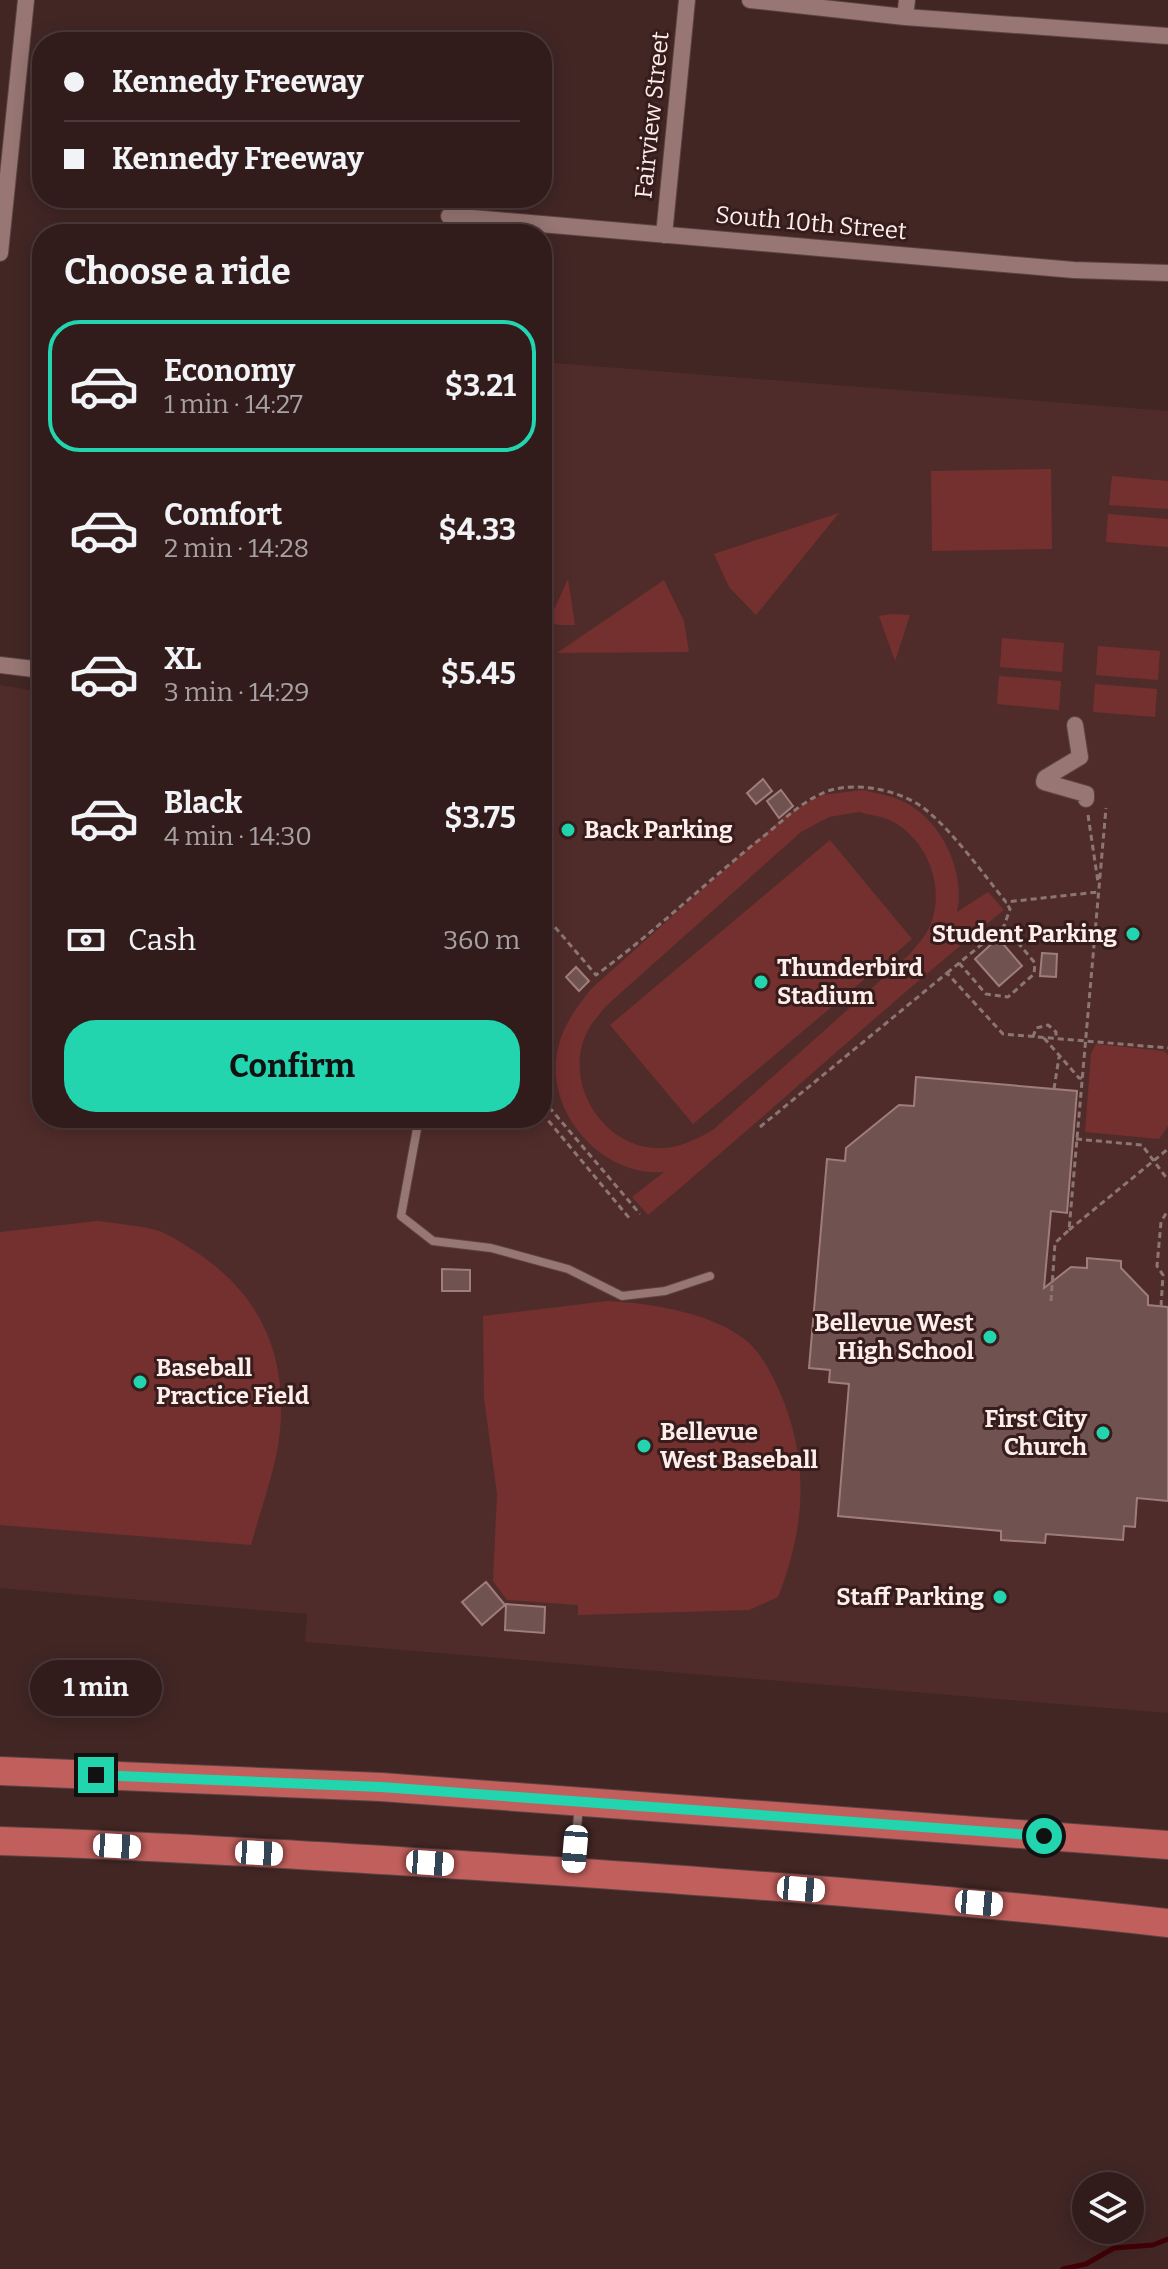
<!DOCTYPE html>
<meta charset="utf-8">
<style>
:root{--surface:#311c1b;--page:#3d2928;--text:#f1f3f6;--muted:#a8a1a3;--line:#4c3a3a;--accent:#22d5af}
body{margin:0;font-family:Bitter,serif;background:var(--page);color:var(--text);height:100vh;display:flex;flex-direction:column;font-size:30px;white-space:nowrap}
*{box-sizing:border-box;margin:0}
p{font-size:26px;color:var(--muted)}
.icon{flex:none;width:44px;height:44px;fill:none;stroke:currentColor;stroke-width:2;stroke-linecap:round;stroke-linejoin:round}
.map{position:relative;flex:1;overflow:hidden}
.details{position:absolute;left:32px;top:224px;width:520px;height:904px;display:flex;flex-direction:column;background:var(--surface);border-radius:32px;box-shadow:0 4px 20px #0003,0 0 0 2px var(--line)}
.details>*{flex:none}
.hud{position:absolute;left:32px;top:32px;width:520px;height:176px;border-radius:32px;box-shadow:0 4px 20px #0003,0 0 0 2px var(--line);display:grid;align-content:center;height:176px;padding:0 32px;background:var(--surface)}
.fabs{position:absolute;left:1072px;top:2172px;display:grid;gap:16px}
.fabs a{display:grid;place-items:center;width:72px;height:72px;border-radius:50%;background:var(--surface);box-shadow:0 4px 20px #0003,0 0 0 2px var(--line);font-size:40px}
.end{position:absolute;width:36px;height:36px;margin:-18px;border:10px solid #22d5af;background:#111;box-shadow:0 0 0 4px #111}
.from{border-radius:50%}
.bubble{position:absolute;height:56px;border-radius:28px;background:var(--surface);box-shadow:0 4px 20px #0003,0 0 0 2px var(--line);font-size:26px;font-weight:700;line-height:56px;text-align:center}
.car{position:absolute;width:24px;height:48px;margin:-24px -12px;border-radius:10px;box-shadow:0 0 6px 2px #0007;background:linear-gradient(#fff 24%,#345 0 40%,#fff 0 76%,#345 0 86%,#fff 0)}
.hud b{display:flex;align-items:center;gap:28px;height:76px;font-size:30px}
.hud b+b{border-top:2px solid var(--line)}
.hud i{width:20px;height:20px;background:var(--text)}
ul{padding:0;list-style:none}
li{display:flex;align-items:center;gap:24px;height:132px;margin:0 16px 12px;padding:0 16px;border:4px solid transparent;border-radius:32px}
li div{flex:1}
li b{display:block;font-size:30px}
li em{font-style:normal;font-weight:700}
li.selected{border-color:var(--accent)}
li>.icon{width:72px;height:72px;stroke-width:1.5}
h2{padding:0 32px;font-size:36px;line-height:96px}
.pay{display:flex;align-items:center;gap:20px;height:88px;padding:0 32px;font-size:30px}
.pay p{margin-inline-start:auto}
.cta{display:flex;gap:16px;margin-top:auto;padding:16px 32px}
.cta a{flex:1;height:92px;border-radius:32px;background:var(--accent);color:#111;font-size:32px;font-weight:700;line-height:92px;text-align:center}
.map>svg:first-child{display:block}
.built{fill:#4f2c2a}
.green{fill:#74302f;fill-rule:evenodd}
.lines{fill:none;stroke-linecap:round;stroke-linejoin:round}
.stream{stroke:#410006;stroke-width:5}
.building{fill:#705250;stroke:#9e7d7b;stroke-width:2}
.lane-casing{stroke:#5a4443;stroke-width:10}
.street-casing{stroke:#5a4443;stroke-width:18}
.highway-casing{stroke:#5a4443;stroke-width:30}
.path{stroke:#8c7674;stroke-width:3;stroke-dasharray:6 4;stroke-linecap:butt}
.lane{stroke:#977673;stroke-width:8}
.street{stroke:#977673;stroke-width:16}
.highway{stroke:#c15f5c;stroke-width:28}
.route{stroke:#22d5af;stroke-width:10}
.poi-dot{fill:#22d5af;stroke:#361c1b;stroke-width:3}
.labels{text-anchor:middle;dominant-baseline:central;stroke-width:6;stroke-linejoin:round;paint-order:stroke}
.street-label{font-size:24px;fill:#fdeeec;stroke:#361c1b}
.poi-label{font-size:24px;font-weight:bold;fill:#fdeeec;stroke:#361c1b;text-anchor:start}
</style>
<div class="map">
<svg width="1168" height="2269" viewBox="0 0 1168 2269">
<rect width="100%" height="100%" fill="#412624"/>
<path class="built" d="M542,362L1168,411V1713L305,1642L307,1614L0,1588V685L42,692V1118H542Z"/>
<path class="green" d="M1051,469L1052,549L932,551L931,471Z
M1112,476L1168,481V509L1109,505Z
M839,513L756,615L729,587L714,554Z
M1108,514L1168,519V547L1106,542Z
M568,579L575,625H558L549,621Z
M664,580L684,621L689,652L557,653Z
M891,614L910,615L895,661L879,616Z
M1002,638L1064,643L1062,672L1000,667Z
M1098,646L1160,651L1158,680L1096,675Z
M999,676L1061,681L1059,710L997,704Z
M1095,684L1157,689L1155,717L1093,712Z
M863,790C875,793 888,795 900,800C940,817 966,870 957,912L988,892L1004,910C882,1008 768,1115 648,1215L632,1197L664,1172C606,1177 551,1119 556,1061C558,1032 574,1011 591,989L787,814L822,795ZM859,812C869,815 881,816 890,820C928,839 947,889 929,928C925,937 916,946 910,954L713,1130C695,1140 676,1150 654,1148C600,1144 563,1081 587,1032C591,1023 600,1014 606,1006L801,832L829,817Z
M830,840L912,939L693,1124L610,1025Z
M42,994V1091L34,1090Z
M1096,1044L1164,1051L1168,1055V1126L1159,1139L1085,1132L1091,1054Z
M98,1221C118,1224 139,1225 159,1231C172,1236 185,1245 196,1252C261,1295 287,1355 280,1431C277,1466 260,1511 251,1545L0,1525V1232Z
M608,1301C651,1303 714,1313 748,1342C762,1355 770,1371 778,1388C810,1459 806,1526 778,1597L749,1610L578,1615V1605L507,1600L493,1581L497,1494L484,1398L483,1316Z"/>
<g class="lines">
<path class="stream" d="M1063,2269L1086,2264L1114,2248L1153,2245L1168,2239"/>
</g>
<path class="building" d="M763,779L772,791L756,804L747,793Z
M781,790L793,806L779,818L767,801Z
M998,938L1022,966L999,986L975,959Z
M1042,953L1057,954L1056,977L1040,976Z
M576,967L589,981L579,991L566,977Z
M916,1077L1077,1091L1067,1213L1051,1211L1044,1288L1071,1267L1087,1268V1258L1121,1261V1268L1148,1296V1305L1168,1307V1501L1137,1498L1135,1527L1124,1526L1123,1540L1046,1534L1045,1543L1001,1540V1531L838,1516L849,1384L829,1382L830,1370L809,1368L827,1159L845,1161L846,1148L899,1105L914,1106Z
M442,1269L470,1270V1291H442Z
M486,1582L505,1605L482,1625L462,1602Z
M506,1604L545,1607L544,1633L505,1630Z"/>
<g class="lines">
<g class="lane-casing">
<path id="lane" d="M419,1118L401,1216L433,1241L491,1248L568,1269L622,1296L665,1291L710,1276
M573,1868L579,1806"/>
</g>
<g class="street-casing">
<path id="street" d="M750,0L905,17L1168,36
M905,17L907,0
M449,216L1074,270L1168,273
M664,235L687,0
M0,253L26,0
M0,665L42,670
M1075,725L1080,757L1045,778L1044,782L1086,794V799"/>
</g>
<g class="highway-casing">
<path id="highway" d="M0,1771L381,1787L1168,1845
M0,1841C185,1847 370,1859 555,1871C759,1885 964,1900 1168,1923"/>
</g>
<path class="path" d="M1088,815L1098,882
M542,912L596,975C655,932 707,881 764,836C785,819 803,800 828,791C855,782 892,789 916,803C944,819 984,875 1006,902L1098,892
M959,963L986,994L1008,997L1034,974L1035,963L1004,926
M947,973L1004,926L1010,909L1006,902
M1033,1037L1036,1028L1048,1025L1056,1032V1039
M1044,1038L1079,1078H1082
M1054,1089L1059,1057
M549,1107L640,1214
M542,1113L630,1219
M760,1127L947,973L1003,1034L1168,1048
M1076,1139L1142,1145L1168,1180
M1069,1230L1168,1149
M1051,1301L1055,1243L1069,1230L1106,808
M1161,1306L1163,1275L1157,1266L1161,1222L1168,1210"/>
<use href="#lane" class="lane"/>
<use href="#street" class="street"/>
<use href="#highway" class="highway"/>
</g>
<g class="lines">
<path class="route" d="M96,1775L381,1787L1044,1836"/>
</g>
<g class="poi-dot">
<circle cx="568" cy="830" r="8"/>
<circle cx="1133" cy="934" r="8"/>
<circle cx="761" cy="982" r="8"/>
<circle cx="990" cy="1337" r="8"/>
<circle cx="140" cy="1382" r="8"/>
<circle cx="1103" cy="1433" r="8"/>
<circle cx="644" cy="1446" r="8"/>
<circle cx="1000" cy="1597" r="8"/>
</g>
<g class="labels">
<g class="street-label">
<text transform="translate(652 115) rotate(-84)">Fairview Street</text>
<text transform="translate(811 223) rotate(5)">South 10th Street</text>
</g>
<g class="poi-label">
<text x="584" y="830">Back Parking</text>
<text x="1117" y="934" text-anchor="end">Student Parking</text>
<text x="777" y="968">Thunderbird<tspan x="777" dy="28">Stadium</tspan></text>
<text x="974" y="1323" text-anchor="end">Bellevue West<tspan x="974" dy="28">High School</tspan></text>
<text x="156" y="1368">Baseball<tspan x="156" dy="28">Practice Field</tspan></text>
<text x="1087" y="1419" text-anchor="end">First City<tspan x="1087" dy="28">Church</tspan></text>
<text x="660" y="1432">Bellevue<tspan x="660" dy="28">West Baseball</tspan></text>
<text x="984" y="1597" text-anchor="end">Staff Parking</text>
</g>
</g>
</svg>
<div class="fabs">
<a><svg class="icon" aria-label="layers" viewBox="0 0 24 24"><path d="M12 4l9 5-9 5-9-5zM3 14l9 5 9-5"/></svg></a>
</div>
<i class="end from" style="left:1044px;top:1836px"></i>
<i class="end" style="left:96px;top:1775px"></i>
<div class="bubble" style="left:30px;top:1660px;width:132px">1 min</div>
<i class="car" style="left:117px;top:1846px;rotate:93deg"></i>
<i class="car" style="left:575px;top:1849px;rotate:185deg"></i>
<i class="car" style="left:259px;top:1853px;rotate:93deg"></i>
<i class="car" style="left:430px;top:1863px;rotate:94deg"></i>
<i class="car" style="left:801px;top:1889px;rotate:95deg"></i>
<i class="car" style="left:979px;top:1903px;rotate:95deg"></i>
<div class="hud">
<b><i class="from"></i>Kennedy Freeway</b>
<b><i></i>Kennedy Freeway</b>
</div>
<section class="details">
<h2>Choose a ride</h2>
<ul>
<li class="selected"><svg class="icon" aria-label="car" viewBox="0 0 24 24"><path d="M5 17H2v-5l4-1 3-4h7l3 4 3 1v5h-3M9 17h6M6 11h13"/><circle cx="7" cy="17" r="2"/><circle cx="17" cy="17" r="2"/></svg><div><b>Economy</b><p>1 min · 14:27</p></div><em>$3.21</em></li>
<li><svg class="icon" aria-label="car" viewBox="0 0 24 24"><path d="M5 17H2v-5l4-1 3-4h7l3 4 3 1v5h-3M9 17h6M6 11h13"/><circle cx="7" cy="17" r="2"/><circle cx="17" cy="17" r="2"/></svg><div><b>Comfort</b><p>2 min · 14:28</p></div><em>$4.33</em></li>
<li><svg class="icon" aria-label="car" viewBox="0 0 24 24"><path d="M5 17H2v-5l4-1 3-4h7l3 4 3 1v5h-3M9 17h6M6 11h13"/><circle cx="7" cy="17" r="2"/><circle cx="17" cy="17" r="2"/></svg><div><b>XL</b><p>3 min · 14:29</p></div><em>$5.45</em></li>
<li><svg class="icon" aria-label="car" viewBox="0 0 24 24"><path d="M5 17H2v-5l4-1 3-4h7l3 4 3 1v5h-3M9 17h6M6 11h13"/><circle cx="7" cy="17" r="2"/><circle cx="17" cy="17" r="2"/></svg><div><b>Black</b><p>4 min · 14:30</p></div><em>$3.75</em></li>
</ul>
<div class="pay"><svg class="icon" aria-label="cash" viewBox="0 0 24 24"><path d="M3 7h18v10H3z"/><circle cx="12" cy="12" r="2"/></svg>Cash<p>360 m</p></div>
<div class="cta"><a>Confirm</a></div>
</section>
</div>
